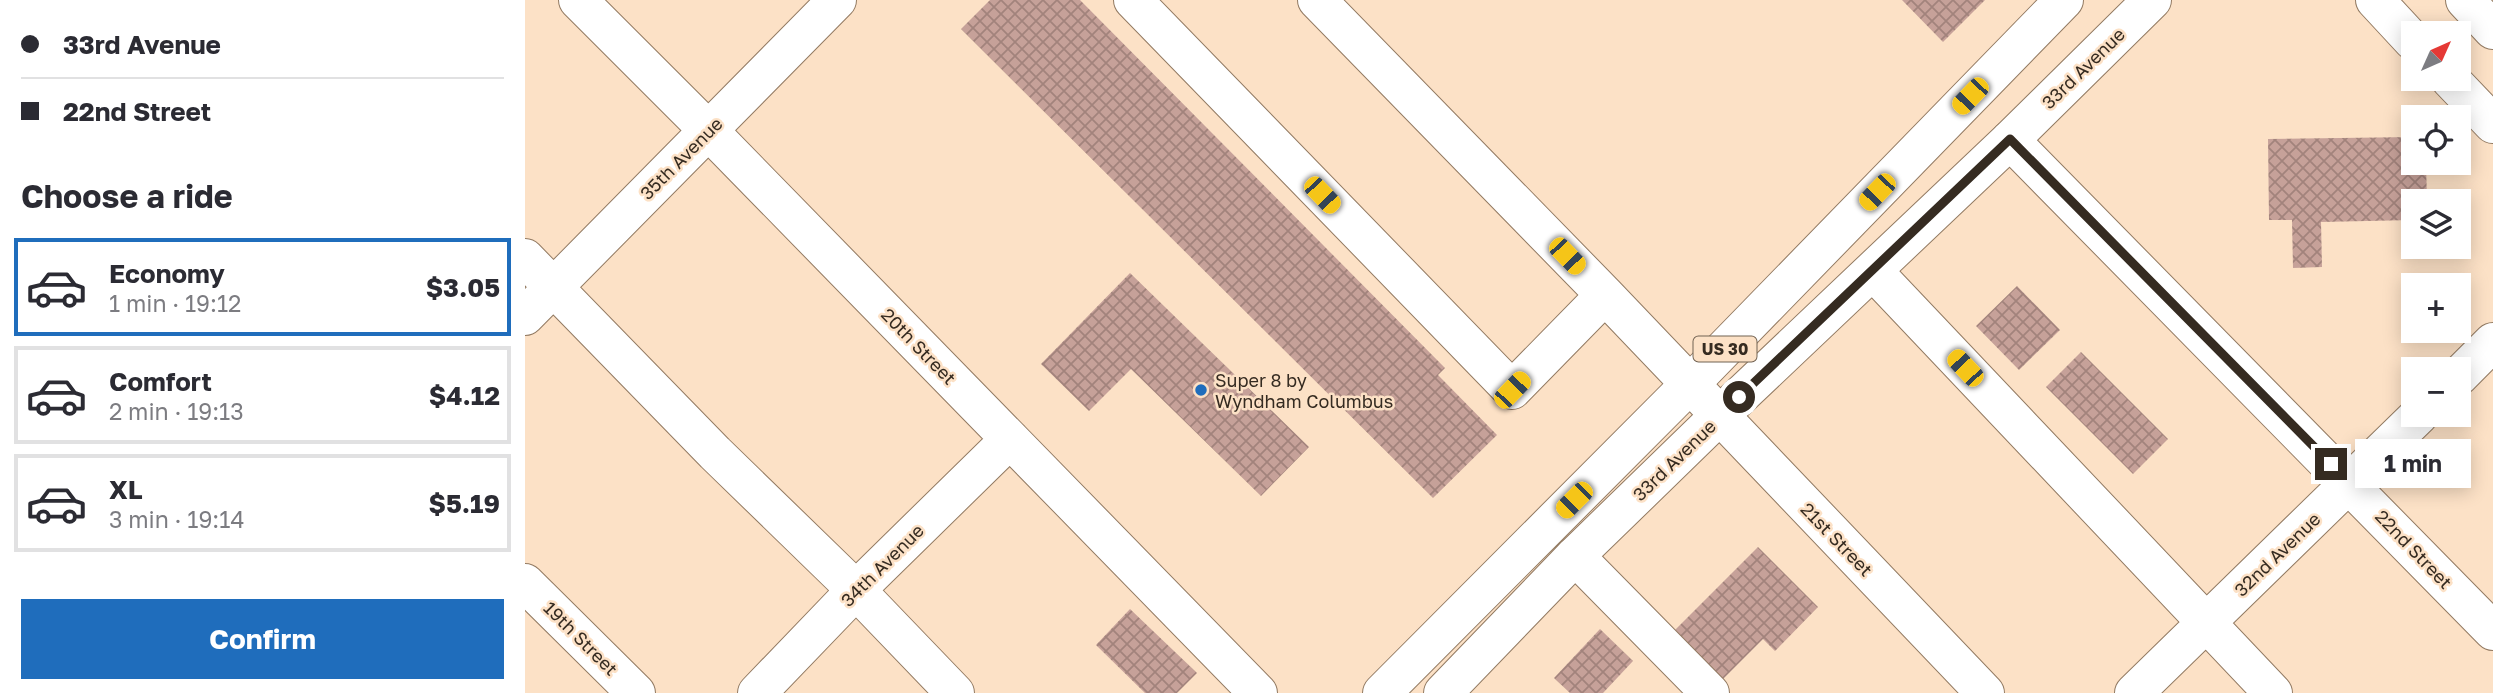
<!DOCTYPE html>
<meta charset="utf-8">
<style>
:root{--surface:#fff;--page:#f2f2f3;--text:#2b2b33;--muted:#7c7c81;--line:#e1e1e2;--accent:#1f6dbc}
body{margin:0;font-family:"Golos Text",sans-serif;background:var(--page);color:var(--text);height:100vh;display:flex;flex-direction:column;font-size:26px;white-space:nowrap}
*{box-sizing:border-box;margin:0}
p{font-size:23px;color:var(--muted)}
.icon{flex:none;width:38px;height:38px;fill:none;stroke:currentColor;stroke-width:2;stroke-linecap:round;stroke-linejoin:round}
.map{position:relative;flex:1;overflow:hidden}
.panel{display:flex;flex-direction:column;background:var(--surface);width:525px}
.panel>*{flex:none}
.banner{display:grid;align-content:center;height:154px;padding:0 21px;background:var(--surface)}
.needle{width:46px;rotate:45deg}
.buttons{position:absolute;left:1876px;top:21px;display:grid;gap:14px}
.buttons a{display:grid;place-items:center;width:70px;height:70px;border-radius:0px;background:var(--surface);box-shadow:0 4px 18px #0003;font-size:35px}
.end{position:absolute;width:32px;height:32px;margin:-16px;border:9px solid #352b21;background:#fff;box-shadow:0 0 0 4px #fff}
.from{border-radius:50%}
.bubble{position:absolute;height:49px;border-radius:0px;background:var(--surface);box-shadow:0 4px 18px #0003;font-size:23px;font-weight:700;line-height:49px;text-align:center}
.car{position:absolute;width:21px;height:42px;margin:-21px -10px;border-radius:9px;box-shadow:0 0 5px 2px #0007;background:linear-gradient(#f5c518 24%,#345 0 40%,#f5c518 0 76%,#345 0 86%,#f5c518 0)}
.banner b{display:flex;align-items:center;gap:24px;height:66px;font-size:26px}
.banner b+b{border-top:2px solid var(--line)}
.banner i{width:18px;height:18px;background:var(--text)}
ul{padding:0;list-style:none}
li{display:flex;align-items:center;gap:21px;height:98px;margin:0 14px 10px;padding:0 7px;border:4px solid var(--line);border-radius:0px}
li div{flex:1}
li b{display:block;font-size:26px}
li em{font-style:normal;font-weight:700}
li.active{border-color:var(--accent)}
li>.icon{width:63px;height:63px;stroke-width:1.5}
h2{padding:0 21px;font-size:32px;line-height:84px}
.action{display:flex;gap:14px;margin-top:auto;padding:14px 21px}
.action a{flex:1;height:80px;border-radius:0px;background:var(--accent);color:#fff;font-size:28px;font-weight:700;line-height:80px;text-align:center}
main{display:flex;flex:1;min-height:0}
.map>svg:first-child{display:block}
.building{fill:url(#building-cross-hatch)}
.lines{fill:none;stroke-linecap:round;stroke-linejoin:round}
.minor-casing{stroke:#927a62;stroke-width:40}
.highway-casing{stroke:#927a62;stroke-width:40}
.minor{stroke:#fff;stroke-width:38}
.highway{stroke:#fff;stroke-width:38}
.route{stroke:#352b21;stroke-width:9}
.poi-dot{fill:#1f6dbc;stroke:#fce1c6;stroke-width:2.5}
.labels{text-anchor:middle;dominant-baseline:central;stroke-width:5;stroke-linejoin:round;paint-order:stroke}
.shield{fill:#fce1c6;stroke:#716252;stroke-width:2}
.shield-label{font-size:16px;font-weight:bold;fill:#352b21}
.street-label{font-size:18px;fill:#352b21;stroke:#fce1c6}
.poi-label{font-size:18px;fill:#352b21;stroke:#fce1c6;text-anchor:start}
</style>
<main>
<section class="panel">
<div class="banner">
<b><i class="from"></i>33rd Avenue</b>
<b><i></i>22nd Street</b>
</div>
<h2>Choose a ride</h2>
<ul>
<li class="active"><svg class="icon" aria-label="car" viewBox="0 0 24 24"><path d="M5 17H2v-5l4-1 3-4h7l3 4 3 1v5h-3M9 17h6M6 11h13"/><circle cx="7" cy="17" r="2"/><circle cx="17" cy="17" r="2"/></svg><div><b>Economy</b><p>1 min · 19:12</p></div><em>$3.05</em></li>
<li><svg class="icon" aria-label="car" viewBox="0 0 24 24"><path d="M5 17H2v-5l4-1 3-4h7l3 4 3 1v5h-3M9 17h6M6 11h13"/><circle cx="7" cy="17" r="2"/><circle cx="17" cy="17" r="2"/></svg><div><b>Comfort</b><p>2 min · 19:13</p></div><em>$4.12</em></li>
<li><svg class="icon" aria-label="car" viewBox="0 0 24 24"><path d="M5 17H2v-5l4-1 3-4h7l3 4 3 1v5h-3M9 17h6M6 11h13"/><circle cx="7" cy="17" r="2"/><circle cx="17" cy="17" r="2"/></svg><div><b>XL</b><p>3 min · 19:14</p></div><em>$5.19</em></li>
</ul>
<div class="action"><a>Confirm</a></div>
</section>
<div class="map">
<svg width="1968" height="693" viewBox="0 0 1968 693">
<defs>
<pattern id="building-cross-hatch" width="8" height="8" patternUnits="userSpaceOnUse" patternTransform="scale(1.75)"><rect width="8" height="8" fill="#c6a199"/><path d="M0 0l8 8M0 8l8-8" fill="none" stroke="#a2837c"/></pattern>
</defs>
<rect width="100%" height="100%" fill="#fce1c6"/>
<path class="building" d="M465,0H555L920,368L913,375L972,435L908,498L436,29Z
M1377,0H1460L1418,42Z
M1888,137V163H1901L1902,201H1888V220L1796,222L1797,267L1768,268L1767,220H1744L1743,139Z
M605,273L784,447L736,496L606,369L564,411L516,364Z
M1492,286L1535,330L1494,370L1451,326Z
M1556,352L1643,439L1608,474L1521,387Z
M1233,547L1293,607L1250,651L1238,639L1196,681L1147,633Z
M605,609L672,673L652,693H620L571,645Z
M1075,629L1108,661L1078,693H1045L1029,678Z"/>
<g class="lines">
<g class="minor-casing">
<path id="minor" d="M53,0L184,131L733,693
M608,0L987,390L1080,295
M792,0L1080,295L1460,693
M1485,140L1968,631
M0,258L190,453L331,590L430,693
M1348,271L1748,693
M0,316L312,0
M1934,376L1968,342
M1050,556L1185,693
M0,583L111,693
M232,693L331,590L485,439
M1609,693L1894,415"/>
</g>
<g class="highway-casing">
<path id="highway" d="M1850,0L1888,41
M1940,0L1968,30
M1925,79L1968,124
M857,693L1165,384L1539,0
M918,693L1050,556L1195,415L1485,140L1627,0"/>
</g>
<use href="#minor" class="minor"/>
<use href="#highway" class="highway"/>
</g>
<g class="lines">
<path class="route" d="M1214,397L1485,139L1806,464"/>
</g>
<circle class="poi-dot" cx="676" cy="390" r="7"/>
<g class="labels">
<rect class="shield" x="1168.5" y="336.5" width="63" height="25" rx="5"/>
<g class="shield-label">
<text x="1200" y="349">US 30</text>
</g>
<g class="street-label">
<text transform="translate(1558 68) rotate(-44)">33rd Avenue</text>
<text transform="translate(156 158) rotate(-45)">35th Avenue</text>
<text transform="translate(394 346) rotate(46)">20th Street</text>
<text transform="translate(1149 460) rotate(-44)">33rd Avenue</text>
<text transform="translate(1312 539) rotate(46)">21st Street</text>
<text transform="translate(1889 549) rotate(46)">22nd Street</text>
<text transform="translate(1752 554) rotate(-44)">32nd Avenue</text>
<text transform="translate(357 565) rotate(-45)">34th Avenue</text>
<text transform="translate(56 638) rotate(45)">19th Street</text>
</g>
<g class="poi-label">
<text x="690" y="380">Super 8 by<tspan x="690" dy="21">Wyndham Columbus</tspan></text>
</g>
</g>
</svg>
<div class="buttons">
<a><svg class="needle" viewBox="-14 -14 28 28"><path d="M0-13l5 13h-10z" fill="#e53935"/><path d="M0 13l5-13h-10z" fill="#7c7c81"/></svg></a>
<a><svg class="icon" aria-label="locate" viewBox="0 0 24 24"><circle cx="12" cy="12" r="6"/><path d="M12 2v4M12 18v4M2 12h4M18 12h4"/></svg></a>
<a><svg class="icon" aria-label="layers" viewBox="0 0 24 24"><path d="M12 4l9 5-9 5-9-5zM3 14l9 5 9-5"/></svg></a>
<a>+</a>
<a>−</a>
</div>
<i class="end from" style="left:1214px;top:397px"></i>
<i class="end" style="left:1806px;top:464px"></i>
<div class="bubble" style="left:1830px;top:439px;width:116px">1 min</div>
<i class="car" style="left:1445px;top:96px;rotate:224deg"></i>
<i class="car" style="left:1352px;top:192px;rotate:224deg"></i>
<i class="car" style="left:797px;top:195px;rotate:136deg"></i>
<i class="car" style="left:1042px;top:256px;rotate:136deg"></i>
<i class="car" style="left:1440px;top:368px;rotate:317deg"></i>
<i class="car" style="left:987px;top:390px;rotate:44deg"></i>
<i class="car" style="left:1049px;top:500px;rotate:225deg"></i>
</div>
</main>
